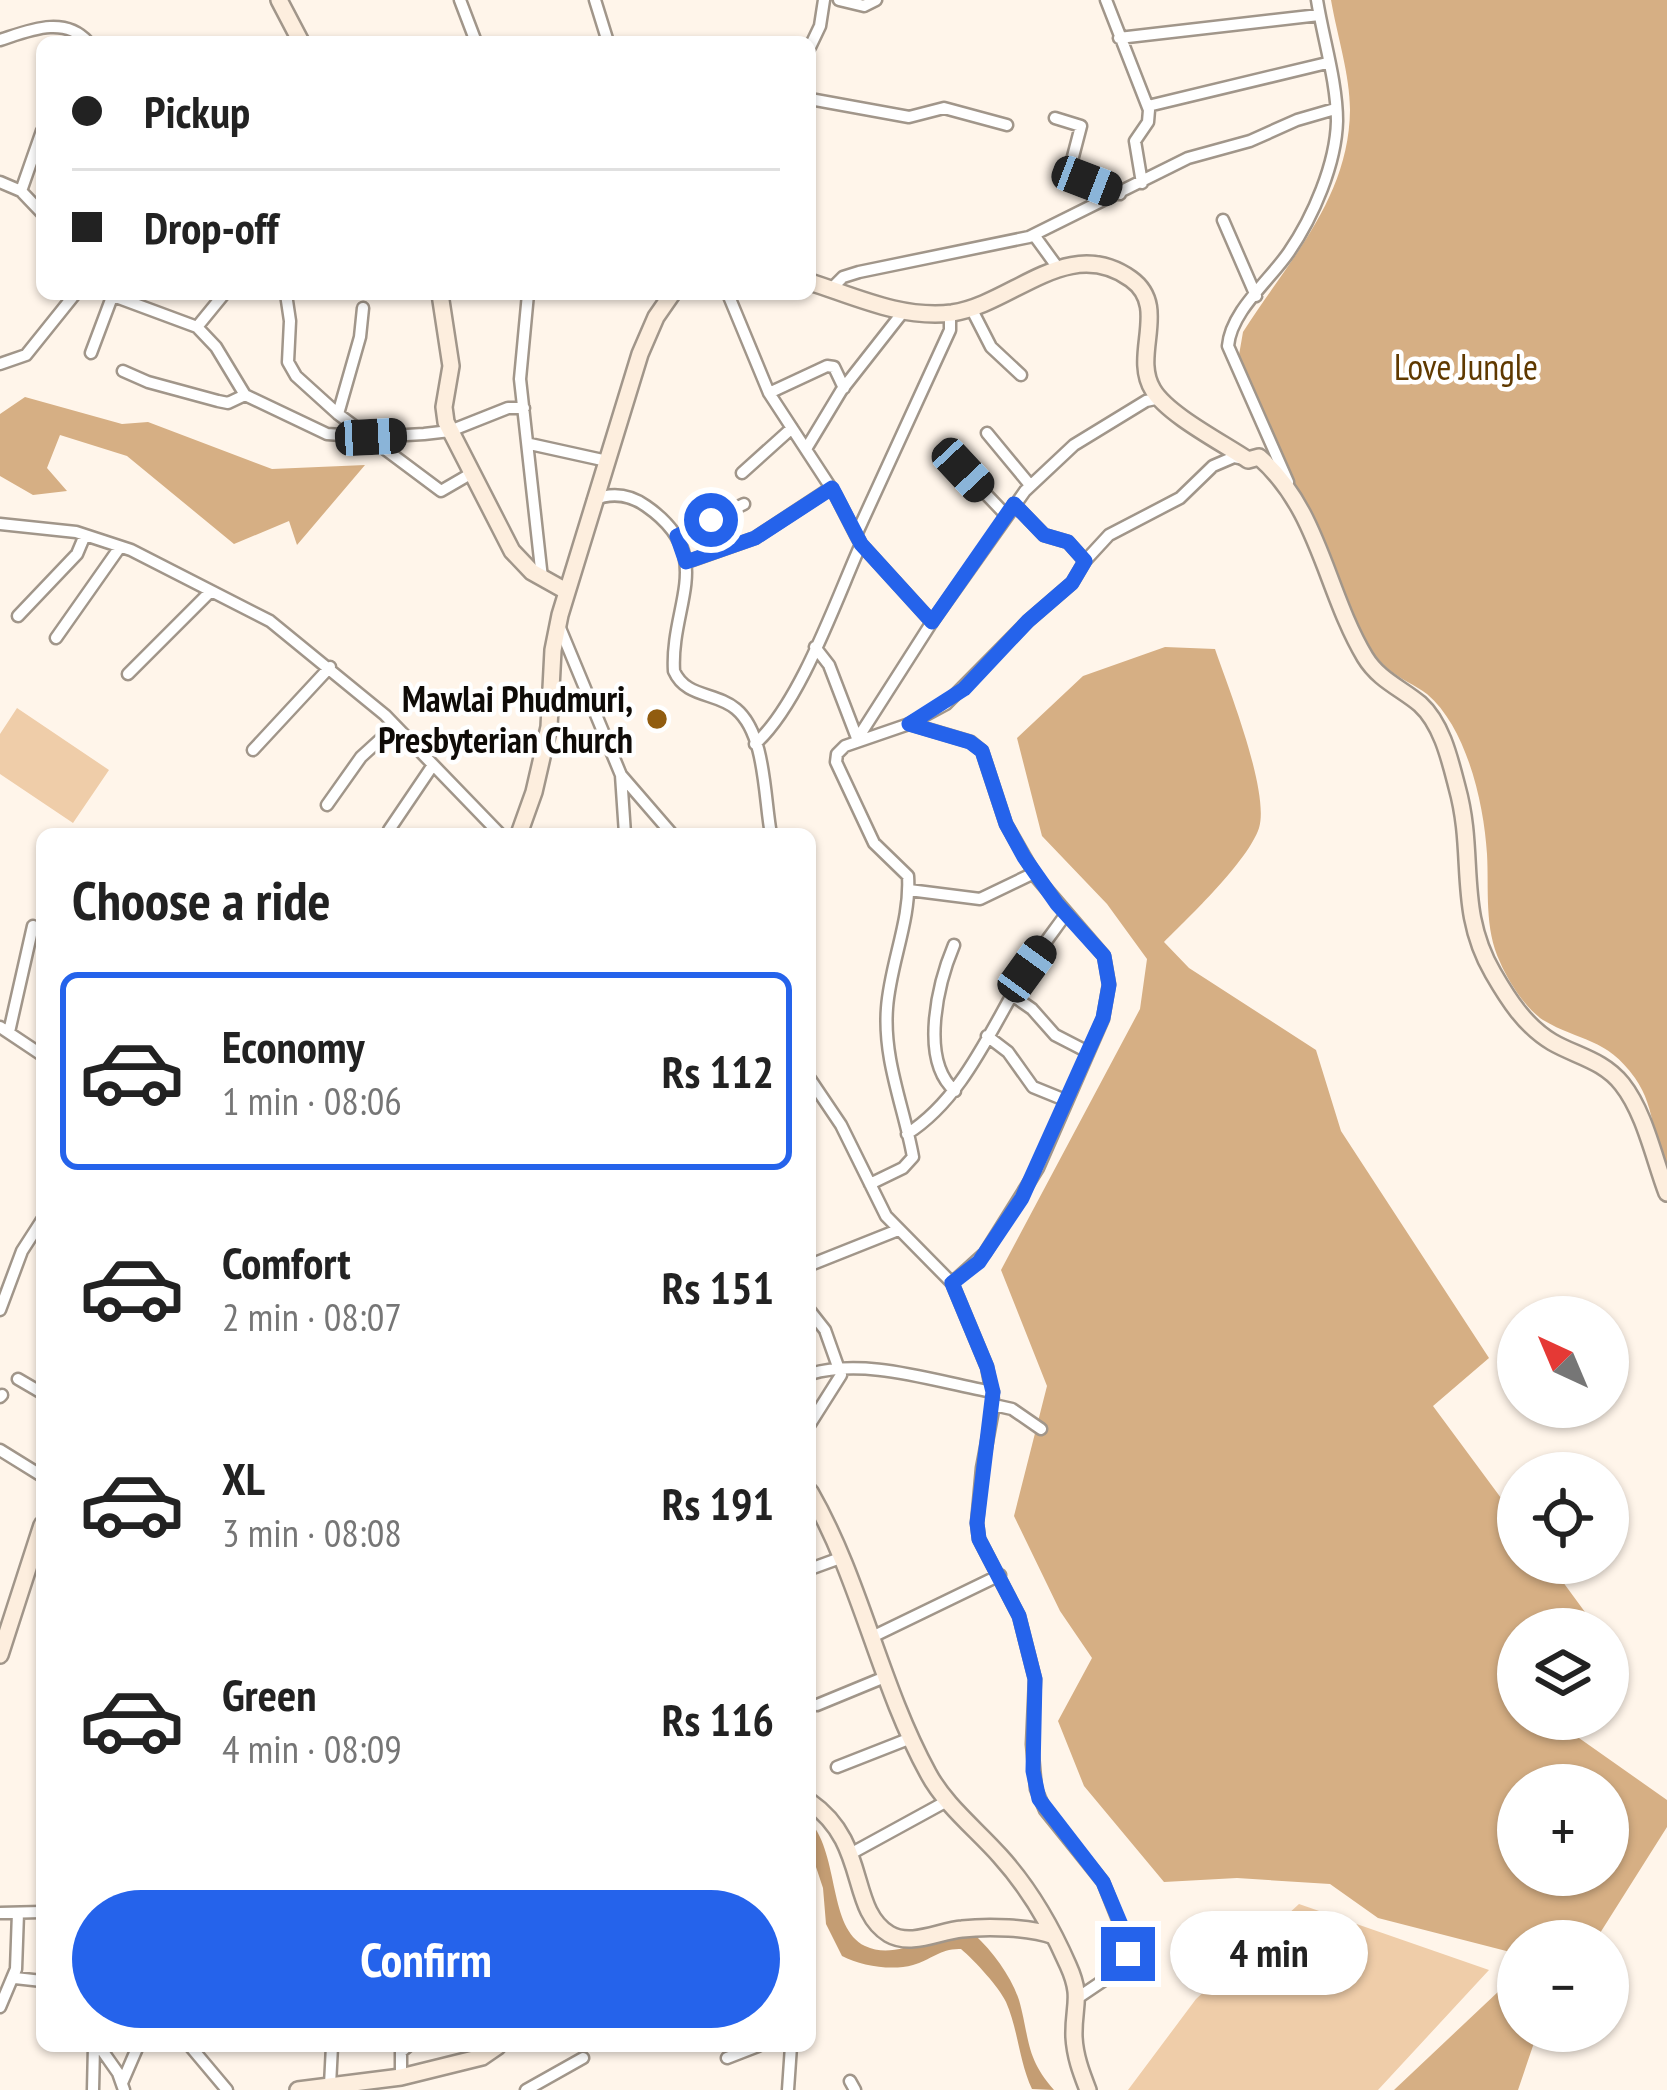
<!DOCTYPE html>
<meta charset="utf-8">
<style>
:root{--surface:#fff;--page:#f6f6f6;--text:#222;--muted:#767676;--line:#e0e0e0;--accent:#2563eb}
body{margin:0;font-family:"PT Sans Narrow",sans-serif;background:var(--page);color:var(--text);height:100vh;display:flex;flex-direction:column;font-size:45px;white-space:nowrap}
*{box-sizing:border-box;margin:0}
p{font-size:39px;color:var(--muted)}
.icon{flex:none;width:66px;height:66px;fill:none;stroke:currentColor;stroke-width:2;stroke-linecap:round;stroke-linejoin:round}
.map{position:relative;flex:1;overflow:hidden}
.panel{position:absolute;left:36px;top:828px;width:780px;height:1224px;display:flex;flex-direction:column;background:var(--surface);border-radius:18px;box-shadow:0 3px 9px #0004}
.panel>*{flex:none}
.top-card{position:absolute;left:36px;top:36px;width:780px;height:264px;border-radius:18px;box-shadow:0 3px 9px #0004;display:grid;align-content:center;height:264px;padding:0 36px;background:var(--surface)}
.needle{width:78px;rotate:316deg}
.buttons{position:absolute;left:1497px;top:1296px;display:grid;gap:24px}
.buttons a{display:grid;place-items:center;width:132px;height:132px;border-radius:50%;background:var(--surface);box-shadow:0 3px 9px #0004;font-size:60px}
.end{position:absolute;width:54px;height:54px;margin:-27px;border:15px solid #2563eb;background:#fff;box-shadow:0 0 0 6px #fff}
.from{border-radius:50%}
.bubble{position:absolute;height:84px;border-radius:42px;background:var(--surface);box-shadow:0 3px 9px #0004;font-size:39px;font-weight:700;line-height:84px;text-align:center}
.car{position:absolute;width:36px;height:72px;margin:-36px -18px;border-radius:15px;box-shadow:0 0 9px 3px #0007;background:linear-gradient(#222 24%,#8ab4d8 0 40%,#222 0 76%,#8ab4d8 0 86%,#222 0)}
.top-card b{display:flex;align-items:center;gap:42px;height:114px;font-size:45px}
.top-card b+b{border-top:3px solid var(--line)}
.top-card i{width:30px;height:30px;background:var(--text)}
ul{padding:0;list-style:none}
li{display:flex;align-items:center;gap:36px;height:198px;margin:0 24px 18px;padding:0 12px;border:6px solid transparent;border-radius:18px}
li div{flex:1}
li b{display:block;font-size:45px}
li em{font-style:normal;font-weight:700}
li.active{border-color:var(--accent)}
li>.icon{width:108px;height:108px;stroke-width:1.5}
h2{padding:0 36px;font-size:54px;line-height:144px}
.action{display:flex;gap:24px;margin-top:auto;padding:24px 36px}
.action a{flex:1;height:138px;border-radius:72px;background:var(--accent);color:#fff;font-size:48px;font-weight:700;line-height:138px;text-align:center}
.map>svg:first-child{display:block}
.green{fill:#efcda9}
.forest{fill:#d6af84;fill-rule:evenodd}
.water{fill:#c49d73}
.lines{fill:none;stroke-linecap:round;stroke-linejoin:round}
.street-casing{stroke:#a1968a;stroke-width:15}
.secondary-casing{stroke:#a1968a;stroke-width:20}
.street{stroke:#fff;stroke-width:10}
.secondary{stroke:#fdeede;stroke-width:15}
.route{stroke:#2563eb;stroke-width:15}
.poi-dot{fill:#915c0f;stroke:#fff;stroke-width:4.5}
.labels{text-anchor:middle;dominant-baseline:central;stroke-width:9;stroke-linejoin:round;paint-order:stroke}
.park-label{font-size:36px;fill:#5f3900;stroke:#fff}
.poi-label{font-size:36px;font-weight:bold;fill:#0f0b07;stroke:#fff;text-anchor:end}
</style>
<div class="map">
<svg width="1667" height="2090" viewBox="0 0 1667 2090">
<rect width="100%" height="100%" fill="#fff5ea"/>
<path class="green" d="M17,708L109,770L73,823L0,774V734Z
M1299,1904L1489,1970L1378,2090H1128L1196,1999Z"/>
<path class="forest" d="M1331,0H1667V1181C1653,1147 1657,1109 1635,1078C1606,1037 1580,1042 1543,1020C1526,1009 1508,981 1500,962C1484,928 1489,890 1487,854C1484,804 1467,728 1427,694C1415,685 1400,679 1388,669C1379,661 1372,651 1364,642L1239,355L1243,332C1288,261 1349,199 1350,110C1350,75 1337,35 1331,0Z
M25,397L122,424L148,422L272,469L365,465L297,545L289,521L234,544L127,456L60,435L47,468L67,491L33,495L0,476V414Z
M1165,647L1215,649C1228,687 1270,792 1259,828C1248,861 1189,917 1164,942L1189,968L1316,1050L1341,1131L1489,1358L1433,1406L1518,1521V1563H1549L1593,1623L1586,1629H1518V1719H1552L1667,1800V1827L1595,1941H1518V1954L1378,1918L1330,1884L1237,1878L1164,1882L1084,1786L1058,1721L1092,1658L1060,1611L1014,1516L1047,1386L1001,1270L1140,1009L1147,959L1107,904L1042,836L1017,738L1083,676ZM1518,1785H1608V1875H1518Z
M1518,1973V2031H1538L1518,2090H1394Z"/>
<path class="water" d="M810,1821C840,1857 828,1928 865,1946C900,1963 938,1926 975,1935C993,1952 1011,1976 1019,2000C1030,2039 1025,2057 1054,2090L1032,2089C1019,2061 1018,2029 1006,2002C999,1987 975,1961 961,1949C941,1948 931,1960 913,1965C892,1971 861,1966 842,1956L826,1924L823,1888L810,1849Z"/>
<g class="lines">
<g class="street-casing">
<path id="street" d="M460,0L476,42
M595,0L608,42
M839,0L864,6L876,0
M1106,0L1149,110L1148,122L1135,141L1142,183
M1119,38L1319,15
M0,40C28,31 64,15 88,42
M810,47L820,26L824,0
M810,99L909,117L944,108L1007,125
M1148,106L1327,63
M1055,118L1081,126L1069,172L1120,194
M0,182L21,191L42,213
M21,191L42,131
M1223,220L1256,296
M1034,235L1058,268
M831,289L843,277L859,272L1029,237L1188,158L1250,141L1297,120L1335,109
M108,294L197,327L216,347L245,395L327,434L371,437L424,434L450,431L508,408H524
M286,294L290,321L288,362L296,376L338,414L441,491L472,473
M528,294L520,379L542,578
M728,294L769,393L835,494L856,535
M971,308L991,347L1021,375
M197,327L224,294
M91,353L112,297
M0,364L26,355L75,294
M123,371L148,382L218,401L228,403L245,395
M769,393L827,366L834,367L844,388
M338,414L360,337L363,308
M987,433L1030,485
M530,444L607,461
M806,449L841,391L903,312
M963,470L1006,515
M742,473L792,428
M1288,482L1228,346C1231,311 1270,280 1289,252C1313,217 1336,164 1337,121C1337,82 1323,38 1317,0
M593,500C612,492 629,494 646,506C718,556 670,604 674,671C686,698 716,692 736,709C766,734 764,798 771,834
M1014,504L1044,535L1068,542L1085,561
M0,524L76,532L131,550L270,621L385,715L500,834
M677,536L744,504
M861,544L932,622
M687,562L755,538L831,488
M18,616L77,554L85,535
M560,628L621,775L625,834
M56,638L120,547
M815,647L829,665L857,738
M128,674L210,592
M910,724L971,742L982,751L1006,824L1037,878L1104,956L1109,984L1103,1019L1038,1168L985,1253L952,1283
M856,741L932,622L1025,491L1074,445L1146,401L1160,398
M755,744C800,704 836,600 861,544L856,535L950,330V313
M253,750L330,667
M621,775L672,834
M327,805L361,757L395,726
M389,830L433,765
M909,890L980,899L1034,873
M954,945C938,983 919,1060 955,1091
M1012,995L1032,1009L1055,1035L1088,1052
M0,1027L42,1055
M9,1032L33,926
M987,1036L1008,1052L1033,1087L1065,1100
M810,1079L841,1125L886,1216L952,1283L987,1367L994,1405L982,1468L977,1523L979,1539L1019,1616L1035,1679L1032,1744L1036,1789L1045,1810L1103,1882L1128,1945L1119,1970L1079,1997
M907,1134C963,1098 989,1032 1023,976C1035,955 1051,935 1066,914
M870,1184L903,1168L913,1157C904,1107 883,1060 887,1008C890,964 911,920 908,876L874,843L836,762L837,754L845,746L909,724L946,704L1028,621L1072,583L1085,561L1109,535L1180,498L1213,466L1234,457L1245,459
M810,1265L898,1230
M0,1310L22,1251L42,1220
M810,1311L825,1330L841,1375L810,1424
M810,1374C866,1357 936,1382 993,1392
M18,1379L42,1393
M0,1397L2,1395
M994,1405L1012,1409L1041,1429
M0,1450L42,1476
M810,1569L843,1557
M872,1637L1000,1575
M817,1705L885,1677
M837,1767L911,1738
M852,1853L947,1801
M0,1913L42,1912
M15,1978L42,1981
M0,2007L16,1969L18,1913
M99,2046L118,2073L124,2090
M190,2046L227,2090
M727,2058L758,2046
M401,2077V2052L408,2046
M850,2081L855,2090
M122,2083L138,2046
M330,2085L332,2046
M93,2090L94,2046
M526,2090L583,2058
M788,2090L791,2046"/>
</g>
<g class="secondary-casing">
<path id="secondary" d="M279,0L301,42
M810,282C856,297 902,319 952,313C1013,304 1068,234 1131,279C1170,307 1131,355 1153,390C1168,415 1223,443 1248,460L1259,457C1319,509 1326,592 1365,657C1379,680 1401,688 1420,704C1442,724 1450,760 1457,787C1476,855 1456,909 1493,973C1508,999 1525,1026 1552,1042C1576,1056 1603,1060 1622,1084C1645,1113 1654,1159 1667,1193
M440,294L451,366L444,407L446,422L512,551L532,572L566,591
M519,834L534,792L549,727L553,650L560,615L640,354L656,317L672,294
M810,1492C861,1581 879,1683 928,1773C945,1805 976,1829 1000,1856C1029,1888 1051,1926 1068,1965C1083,1998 1073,2005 1074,2037C1075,2056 1081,2072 1088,2090
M0,1655L42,1525
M810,1802C869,1843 848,1909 889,1934C911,1947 939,1931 962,1929C987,1926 1031,1927 1054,1936
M298,2090L401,2077L482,2057L498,2046"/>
</g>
<use href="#street" class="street"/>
<use href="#secondary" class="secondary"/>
</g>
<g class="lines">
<path class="route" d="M711,520L677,536L686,562L755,538L832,488L861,544L932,622L1014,504L1044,535L1068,542L1085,561L1072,583L1028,621L964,689L909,724L970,742L982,751L1006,824L1024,857L1057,904L1104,956L1109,985L1103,1018L1022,1198L979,1262L952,1283L987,1367L993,1392L977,1523L979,1539L1019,1616L1035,1679L1033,1771L1039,1799L1103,1882L1124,1932L1128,1954"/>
</g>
<circle class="poi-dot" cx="657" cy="719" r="12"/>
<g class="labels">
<g class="park-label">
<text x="1466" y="366">Love Jungle</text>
</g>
<g class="poi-label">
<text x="633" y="698">Mawlai Phudmuri,<tspan x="633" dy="41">Presbyterian Church</tspan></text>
</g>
</g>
</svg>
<div class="buttons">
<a><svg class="needle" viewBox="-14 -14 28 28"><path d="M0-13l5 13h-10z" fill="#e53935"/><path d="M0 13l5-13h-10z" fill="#767676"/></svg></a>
<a><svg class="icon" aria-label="locate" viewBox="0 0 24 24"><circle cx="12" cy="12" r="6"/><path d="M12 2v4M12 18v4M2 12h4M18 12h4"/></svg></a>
<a><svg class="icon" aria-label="layers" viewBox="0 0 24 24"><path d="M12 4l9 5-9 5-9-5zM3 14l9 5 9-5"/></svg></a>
<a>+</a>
<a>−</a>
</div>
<i class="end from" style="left:711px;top:520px"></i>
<i class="end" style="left:1128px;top:1954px"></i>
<div class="bubble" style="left:1170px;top:1911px;width:198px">4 min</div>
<i class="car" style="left:1087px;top:181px;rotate:111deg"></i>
<i class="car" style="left:371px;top:437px;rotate:87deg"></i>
<i class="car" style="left:963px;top:470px;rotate:137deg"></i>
<i class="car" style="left:1027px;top:969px;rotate:36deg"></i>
<div class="top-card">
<b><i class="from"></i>Pickup</b>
<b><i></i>Drop-off</b>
</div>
<section class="panel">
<h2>Choose a ride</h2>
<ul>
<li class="active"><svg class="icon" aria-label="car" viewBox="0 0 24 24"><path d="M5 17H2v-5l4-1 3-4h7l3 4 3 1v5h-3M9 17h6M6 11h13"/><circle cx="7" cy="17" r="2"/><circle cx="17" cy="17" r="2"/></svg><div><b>Economy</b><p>1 min · 08:06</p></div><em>Rs 112</em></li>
<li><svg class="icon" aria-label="car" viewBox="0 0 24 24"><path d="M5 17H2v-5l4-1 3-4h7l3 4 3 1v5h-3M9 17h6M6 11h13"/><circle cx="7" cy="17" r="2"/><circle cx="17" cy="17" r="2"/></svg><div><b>Comfort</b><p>2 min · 08:07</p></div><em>Rs 151</em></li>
<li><svg class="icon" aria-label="car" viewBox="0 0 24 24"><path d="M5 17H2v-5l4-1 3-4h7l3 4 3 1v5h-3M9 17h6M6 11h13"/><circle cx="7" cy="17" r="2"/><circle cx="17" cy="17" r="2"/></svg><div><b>XL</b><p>3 min · 08:08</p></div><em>Rs 191</em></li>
<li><svg class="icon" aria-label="car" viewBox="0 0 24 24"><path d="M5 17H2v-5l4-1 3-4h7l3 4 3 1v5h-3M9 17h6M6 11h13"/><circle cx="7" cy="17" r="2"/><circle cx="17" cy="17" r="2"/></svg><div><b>Green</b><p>4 min · 08:09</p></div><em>Rs 116</em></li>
</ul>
<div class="action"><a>Confirm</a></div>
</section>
</div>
